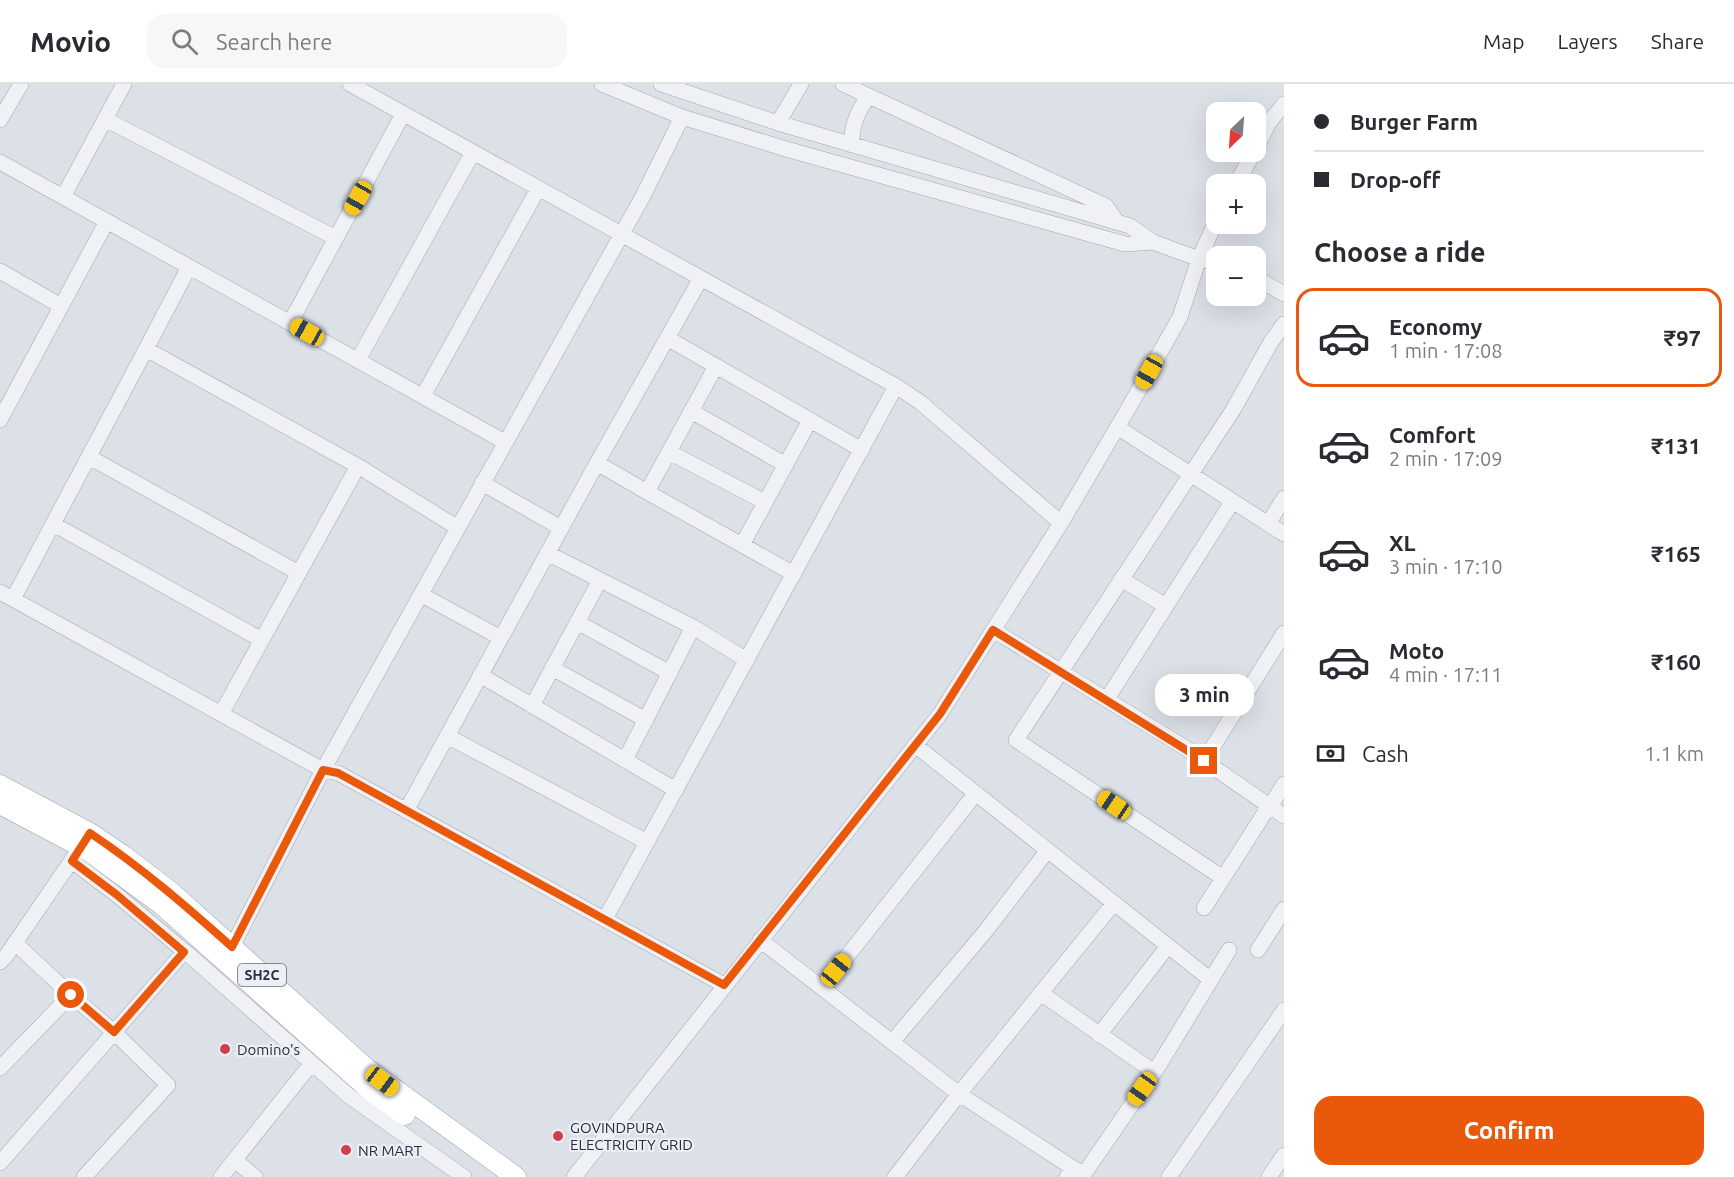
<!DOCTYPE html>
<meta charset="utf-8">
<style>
:root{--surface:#fff;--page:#f7f7f7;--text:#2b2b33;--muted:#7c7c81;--line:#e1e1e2;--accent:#ea580c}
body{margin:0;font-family:Ubuntu,sans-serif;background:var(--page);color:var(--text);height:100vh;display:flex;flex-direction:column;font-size:22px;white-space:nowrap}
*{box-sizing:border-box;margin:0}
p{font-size:20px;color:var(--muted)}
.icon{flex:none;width:33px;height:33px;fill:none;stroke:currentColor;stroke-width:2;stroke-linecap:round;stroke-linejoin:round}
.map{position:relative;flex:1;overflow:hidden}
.panel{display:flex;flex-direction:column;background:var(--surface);width:450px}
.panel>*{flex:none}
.hud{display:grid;align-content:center;height:132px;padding:0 30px;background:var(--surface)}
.needle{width:39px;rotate:205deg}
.tools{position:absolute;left:1206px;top:18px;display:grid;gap:12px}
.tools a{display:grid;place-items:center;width:60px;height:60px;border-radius:12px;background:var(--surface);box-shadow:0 6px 24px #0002;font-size:30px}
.end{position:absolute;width:27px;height:27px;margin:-14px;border:8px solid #ea580c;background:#fff;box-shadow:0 0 0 3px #fff}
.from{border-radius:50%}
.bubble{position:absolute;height:42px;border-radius:18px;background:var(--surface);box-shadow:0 6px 24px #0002;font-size:20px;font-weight:600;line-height:42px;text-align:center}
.car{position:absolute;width:18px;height:36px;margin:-18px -9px;border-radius:8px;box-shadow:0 0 4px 2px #0007;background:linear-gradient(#f5c518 24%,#345 0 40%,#f5c518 0 76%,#345 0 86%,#f5c518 0)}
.hud b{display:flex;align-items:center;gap:21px;height:57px;font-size:22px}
.hud b+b{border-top:2px solid var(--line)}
.hud i{width:15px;height:15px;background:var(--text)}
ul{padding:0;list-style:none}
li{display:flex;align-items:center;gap:18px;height:99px;margin:0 12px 9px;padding:0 18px;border:3px solid transparent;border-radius:18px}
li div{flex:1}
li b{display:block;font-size:22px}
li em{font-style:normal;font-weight:600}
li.current{border-color:var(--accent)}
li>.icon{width:54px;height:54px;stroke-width:1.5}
h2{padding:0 30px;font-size:27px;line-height:72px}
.pay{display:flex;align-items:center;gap:15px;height:66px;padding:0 30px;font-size:22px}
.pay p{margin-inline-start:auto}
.action{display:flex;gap:12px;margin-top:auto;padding:12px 30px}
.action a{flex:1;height:69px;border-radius:18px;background:var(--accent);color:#fff;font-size:24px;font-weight:600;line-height:69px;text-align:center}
header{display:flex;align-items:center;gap:36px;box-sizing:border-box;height:84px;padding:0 30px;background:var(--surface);border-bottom:2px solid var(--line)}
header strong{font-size:28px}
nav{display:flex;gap:33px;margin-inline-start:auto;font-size:21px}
.search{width:420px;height:54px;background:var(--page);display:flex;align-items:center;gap:15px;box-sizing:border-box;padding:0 21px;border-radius:18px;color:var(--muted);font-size:22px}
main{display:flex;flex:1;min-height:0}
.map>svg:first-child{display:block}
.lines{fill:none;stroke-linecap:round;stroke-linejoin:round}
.minor-casing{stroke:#a2a7b1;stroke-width:16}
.major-casing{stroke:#9ca3b3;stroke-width:21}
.minor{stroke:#eff1f5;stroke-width:15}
.major{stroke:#fff;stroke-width:20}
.route{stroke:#ea580c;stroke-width:8}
.poi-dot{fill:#d03d4b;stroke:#eceff5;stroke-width:2}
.labels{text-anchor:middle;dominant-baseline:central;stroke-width:4.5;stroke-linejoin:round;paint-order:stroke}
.shield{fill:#eceff5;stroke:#616774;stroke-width:1.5}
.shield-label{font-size:14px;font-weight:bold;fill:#262d3d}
.poi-label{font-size:15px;fill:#262d3d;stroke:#eceff5;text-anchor:start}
</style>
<header>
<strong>Movio</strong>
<div class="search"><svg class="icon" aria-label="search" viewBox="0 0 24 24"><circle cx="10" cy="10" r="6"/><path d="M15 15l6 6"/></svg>Search here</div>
<nav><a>Map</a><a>Layers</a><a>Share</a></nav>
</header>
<main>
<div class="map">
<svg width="1284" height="1093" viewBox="0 0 1284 1093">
<rect width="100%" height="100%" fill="#dce0e7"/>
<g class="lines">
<g class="minor-casing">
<path id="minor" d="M350,0L896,302L605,835
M602,0L682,33L786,65L1125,160L1153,158L1130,142L778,39L661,0
M843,0L1106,122L1117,138
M105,35L336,154
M0,36L21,0
M778,39L801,0
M852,61C851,42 857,27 869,12
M1256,64L1270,37L1284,20
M0,78L505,358
M1236,100L1254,68
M63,113L124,0
M1153,158L1199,175L1216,137
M0,187L61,222
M1256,194L1284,210
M290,239L403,30
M667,254L716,282
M146,265L189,183
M358,276L473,68
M896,302L920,318L1061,439
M423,312L538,105
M691,327L786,381
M0,336L107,137
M1117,343L1284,450
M669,368L765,418
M89,373L299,489
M597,379L647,408L716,282L862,366
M358,382L458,444
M482,399L561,444
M647,408L794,490
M53,440L262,556
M1268,440L1284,414
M742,461L810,336
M547,469L693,543
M1121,495L1166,522
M0,508L323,686L338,689L724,901
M422,511L501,554
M13,515L146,265L358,382L221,630
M577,538L670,589
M993,546L1184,663L1284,732
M552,584L646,636
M480,591L676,706
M1107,615L1232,418
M532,622L600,496
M447,652L647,758
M915,661L1211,896
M625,676L693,543L747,576
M1204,677L1284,549
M1270,723L1284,700
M406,727L597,379L701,194
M72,777L117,811L189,871L349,1012L464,1093
M1223,794L1016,656L1233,326L1271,258L1284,240
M1204,824L1269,722
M760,856L959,1010L1073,1084
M15,859L71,911L114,948L168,1001L84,1093
M232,863L323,686L643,112L682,33
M1258,866L1284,825
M0,878L6,872L76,770
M822,904L976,709
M1042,910L1154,988
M1099,951L1168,862
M892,958L984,849L1048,766
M0,984L71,911
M235,1076L255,1093
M0,1079L184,868
M221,1093L311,980
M574,1093L940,630L1061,439L1128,325L1180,233L1199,175L1216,179
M895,1093L959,1010L1114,819
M1067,1093L1073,1084L1084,1090L1159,981L1229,866
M1169,1093L1284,926
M1269,1093L1284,1071"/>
</g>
<g class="major-casing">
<path id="major" d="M0,701L90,749L124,772L171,808L367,985L516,1093
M0,720L87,766L162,821L371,1007L405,1031"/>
</g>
<use href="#minor" class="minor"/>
<use href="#major" class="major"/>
</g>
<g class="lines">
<path class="route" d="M71,911L114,948L184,868L117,811L72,777L90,749C141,783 186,822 232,863L323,686L338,689L724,901L940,630L993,546L1204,677"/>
</g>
<g class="poi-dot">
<circle cx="225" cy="965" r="6"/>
<circle cx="558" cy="1052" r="6"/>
<circle cx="346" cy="1066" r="6"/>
</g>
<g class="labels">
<rect class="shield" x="238" y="880" width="48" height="22" rx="4.5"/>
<g class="shield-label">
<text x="262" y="891">SH2C</text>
</g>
<g class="poi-label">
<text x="237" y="965">Domino's</text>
<text x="570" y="1043">GOVINDPURA<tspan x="570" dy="17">ELECTRICITY GRID</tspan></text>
<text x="358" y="1066">NR MART</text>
</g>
</g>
</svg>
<div class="tools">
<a><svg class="needle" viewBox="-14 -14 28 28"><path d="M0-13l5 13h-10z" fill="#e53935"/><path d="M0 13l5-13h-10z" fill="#7c7c81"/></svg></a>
<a>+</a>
<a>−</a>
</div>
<i class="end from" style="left:71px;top:911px"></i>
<i class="end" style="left:1204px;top:677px"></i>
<div class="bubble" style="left:1155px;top:590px;width:99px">3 min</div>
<i class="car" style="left:358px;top:114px;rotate:209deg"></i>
<i class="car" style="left:307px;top:248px;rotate:299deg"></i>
<i class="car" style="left:1149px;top:288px;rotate:209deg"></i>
<i class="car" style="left:1114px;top:721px;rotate:304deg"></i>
<i class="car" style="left:836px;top:886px;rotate:39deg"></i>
<i class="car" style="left:382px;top:997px;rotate:127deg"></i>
<i class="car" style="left:1142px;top:1005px;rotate:215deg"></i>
</div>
<section class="panel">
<div class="hud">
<b><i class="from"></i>Burger Farm</b>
<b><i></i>Drop-off</b>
</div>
<h2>Choose a ride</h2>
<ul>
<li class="current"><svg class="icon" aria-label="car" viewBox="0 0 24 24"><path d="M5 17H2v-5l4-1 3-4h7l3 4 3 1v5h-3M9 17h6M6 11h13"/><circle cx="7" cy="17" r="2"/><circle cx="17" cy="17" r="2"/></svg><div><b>Economy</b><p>1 min · 17:08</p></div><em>₹97</em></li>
<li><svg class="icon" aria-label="car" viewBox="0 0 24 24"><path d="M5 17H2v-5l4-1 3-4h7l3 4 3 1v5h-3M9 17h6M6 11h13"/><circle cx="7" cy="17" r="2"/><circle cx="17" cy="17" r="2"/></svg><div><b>Comfort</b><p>2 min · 17:09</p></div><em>₹131</em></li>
<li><svg class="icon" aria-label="car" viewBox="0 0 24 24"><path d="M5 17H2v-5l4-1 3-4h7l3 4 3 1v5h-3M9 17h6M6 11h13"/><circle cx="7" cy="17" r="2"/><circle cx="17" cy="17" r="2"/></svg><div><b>XL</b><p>3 min · 17:10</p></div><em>₹165</em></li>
<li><svg class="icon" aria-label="car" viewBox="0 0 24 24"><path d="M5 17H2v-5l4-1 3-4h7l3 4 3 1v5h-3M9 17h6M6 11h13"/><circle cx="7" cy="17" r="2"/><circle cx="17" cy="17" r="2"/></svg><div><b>Moto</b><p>4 min · 17:11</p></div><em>₹160</em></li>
</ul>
<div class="pay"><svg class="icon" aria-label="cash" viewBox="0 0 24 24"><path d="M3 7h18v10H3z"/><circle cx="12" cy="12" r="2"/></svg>Cash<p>1.1 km</p></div>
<div class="action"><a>Confirm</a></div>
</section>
</main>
